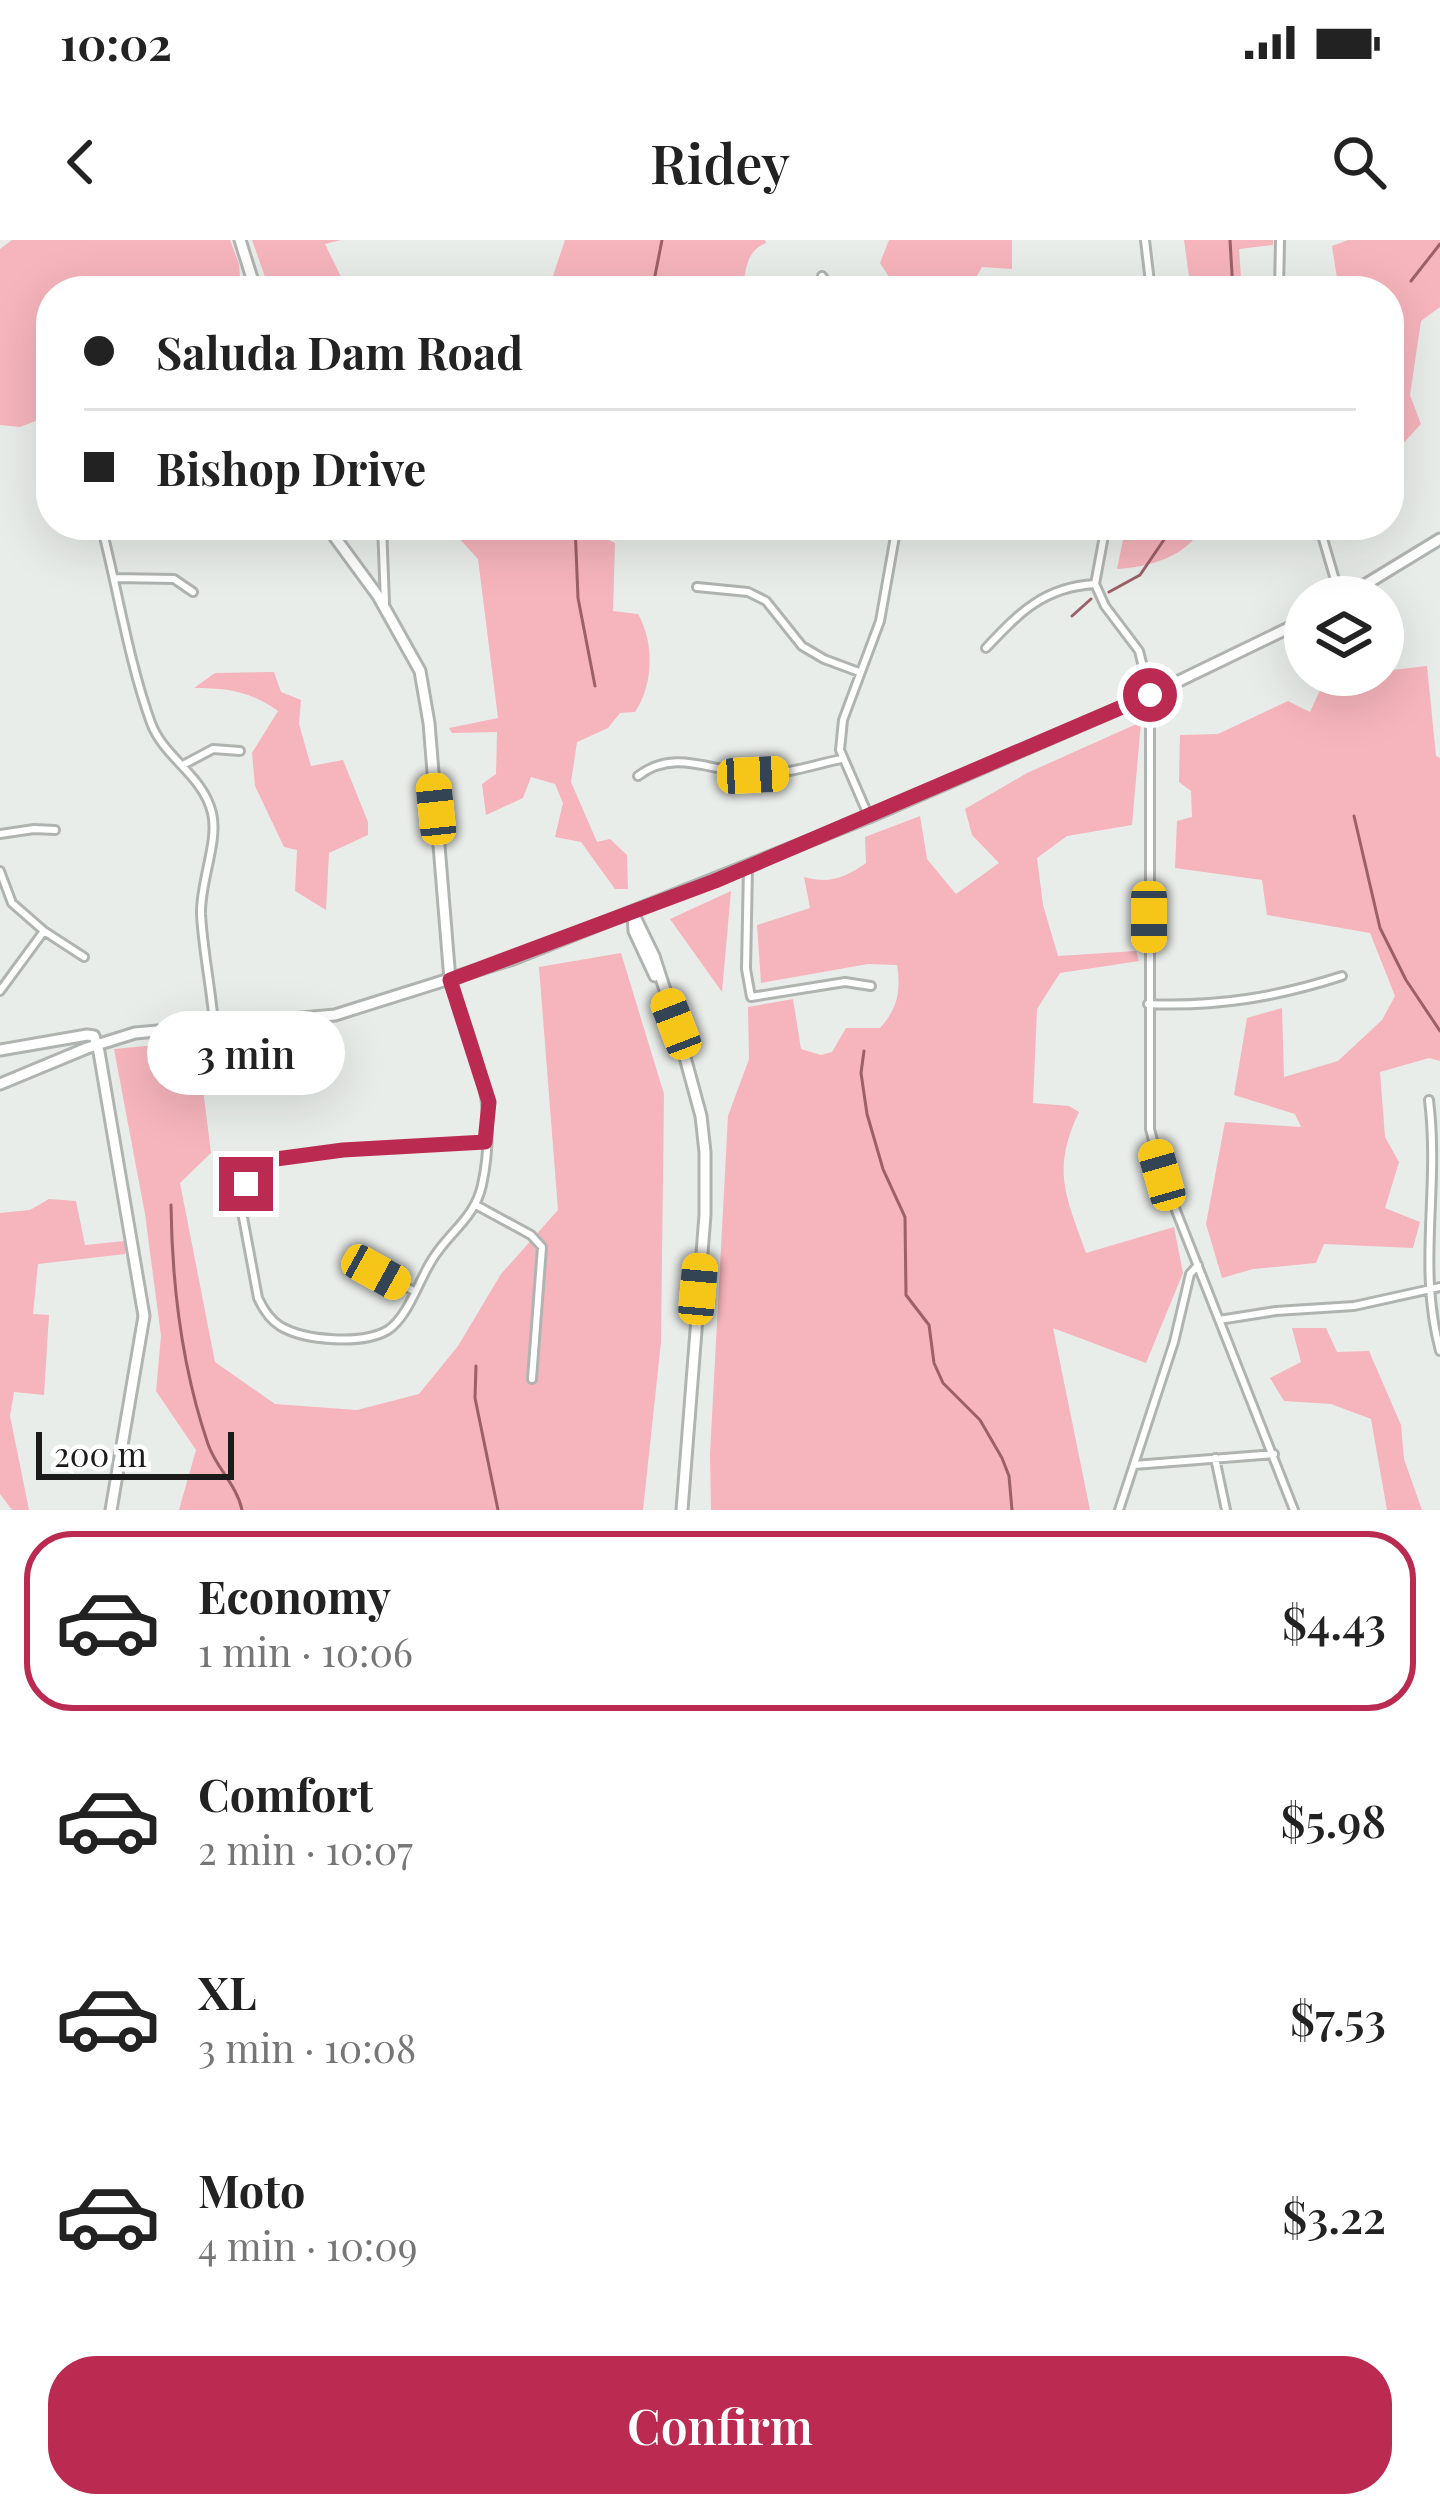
<!DOCTYPE html>
<meta charset="utf-8">
<style>
:root{--surface:#fff;--page:#f2f2f2;--text:#222;--muted:#767676;--line:#e0e0e0;--accent:#bb2b51}
body{margin:0;font-family:"Playfair Display",serif;background:var(--page);color:var(--text);height:100vh;display:flex;flex-direction:column;font-size:45px;white-space:nowrap}
*{box-sizing:border-box;margin:0}
p{font-size:39px;color:var(--muted)}
.icon{flex:none;width:66px;height:66px;fill:none;stroke:currentColor;stroke-width:2;stroke-linecap:round;stroke-linejoin:round}
.map{position:relative;height:1270px;overflow:hidden}
.drawer{display:flex;flex-direction:column;background:var(--surface);flex:1}
.drawer>*{flex:none}
.hud{position:absolute;left:36px;top:36px;width:1368px;height:264px;border-radius:48px;box-shadow:0 12px 48px #0002;display:grid;align-content:center;height:264px;padding:0 48px;background:var(--surface)}
.tools{position:absolute;left:1284px;top:336px;display:grid;gap:24px}
.tools a{display:grid;place-items:center;width:120px;height:120px;border-radius:50%;background:var(--surface);box-shadow:0 12px 48px #0002;font-size:60px}
.scale{position:absolute;left:36px;bottom:30px;width:198px;box-sizing:border-box;padding-left:12px;border:6px solid #1a1b1a;border-top:0;font-size:33px;line-height:42px;white-space:nowrap;color:#1a1b1a;-webkit-text-stroke:9px #fff;paint-order:stroke}
.end{position:absolute;width:54px;height:54px;margin:-27px;border:15px solid #bb2b51;background:#fff;box-shadow:0 0 0 6px #fff}
.from{border-radius:50%}
.bubble{position:absolute;height:84px;border-radius:42px;background:var(--surface);box-shadow:0 12px 48px #0002;font-size:39px;font-weight:600;line-height:84px;text-align:center}
.car{position:absolute;width:36px;height:72px;margin:-36px -18px;border-radius:15px;box-shadow:0 0 9px 3px #0007;background:linear-gradient(#f5c518 24%,#345 0 40%,#f5c518 0 76%,#345 0 86%,#f5c518 0)}
.hud b{display:flex;align-items:center;gap:42px;height:114px;font-size:45px}
.hud b+b{border-top:3px solid var(--line)}
.hud i{width:30px;height:30px;background:var(--text)}
ul{padding:21px 0 0;list-style:none}
li{display:flex;align-items:center;gap:36px;height:180px;margin:0 24px 18px;padding:0 24px;border:6px solid transparent;border-radius:48px}
li div{flex:1}
li b{display:block;font-size:45px}
li em{font-style:normal;font-weight:600}
li.current{border-color:var(--accent)}
li>.icon{width:108px;height:108px;stroke-width:1.5}
.primary-button{display:flex;gap:24px;margin-top:auto;padding:24px 48px}
.primary-button a{flex:1;height:138px;border-radius:48px;background:var(--accent);color:#fff;font-size:48px;font-weight:600;line-height:138px;text-align:center}
.status{display:flex;justify-content:space-between;align-items:center;height:84px;padding:0 60px;background:var(--surface);direction:ltr}
.status svg{height:33px;fill:currentColor}
header{display:flex;justify-content:space-between;align-items:center;height:156px;padding:0 48px;background:var(--surface);font-size:54px;font-weight:600}
.map>svg:first-child{display:block}
.green{fill:#f6b4bc}
.lines{fill:none;stroke-linecap:round;stroke-linejoin:round}
.stream{stroke:#9b6068;stroke-width:3}
.street-casing{stroke:#b0b4b0;stroke-width:12}
.secondary-casing{stroke:#b0b4b0;stroke-width:15}
.street{stroke:#fff;stroke-width:6}
.secondary{stroke:#fff;stroke-width:9}
.route{stroke:#bb2b51;stroke-width:15}
</style>
<div class="status"><b>10:02</b><svg viewBox="0 0 49 12"><path d="M0 12V9h3v3zM5 12V6h3v6zM10 12V3h3v9zM15 12V0h3v12zM26 1h20v11H26zM47 4h2v5h-2z"/></svg></div>
<header><svg class="icon" aria-label="back" viewBox="0 0 24 24"><path d="M15 5l-7 7 7 7"/></svg>Ridey<svg class="icon" aria-label="search" viewBox="0 0 24 24"><circle cx="10" cy="10" r="6"/><path d="M15 15l6 6"/></svg></header>
<div class="map">
<svg width="1440" height="1270" viewBox="0 0 1440 1270">
<rect width="100%" height="100%" fill="#e9ede9"/>
<path class="green" d="M12,0H230L239,24L241,51H51V175L20,187L0,185V9Z
M252,0H341L325,4L348,51H270Z
M565,0H765L766,3C746,11 745,31 743,51H548Z
M889,0H1012V29L982,27L973,43L993,51H898L880,23Z
M1184,0H1273V5L1239,9L1242,51H1191Z
M1348,0H1440V67L1421,81L1410,155L1421,184L1389,219V51H1339L1332,6Z
M456,285H598L597,294L615,303L613,371L638,374C655,404 653,445 635,472L620,473L608,488L577,502L571,542L597,602L610,599L627,615L628,649H615L581,602L555,597L563,563L555,544L531,537L523,558L486,575L482,544L496,534L497,492L452,493L449,488L498,478L478,319L456,295Z
M1126,285H1204C1187,317 1150,327 1117,329Z
M1427,426L1436,516L1440,518V821L1429,818L1380,832L1385,897L1399,922L1385,968L1420,982L1413,1008L1324,1004L1316,1023L1253,1029L1222,1038L1206,984L1225,882L1301,887L1295,874L1234,855L1247,778L1282,768L1284,837L1338,821L1382,780L1395,756L1370,693L1267,675L1262,640L1175,628L1177,581L1192,577L1191,551L1179,542L1180,495L1218,494L1288,461L1310,472L1322,446L1319,435H1383V431Z
M274,432L281,452L301,460L299,484L311,526L343,520L368,582V595L329,613L326,670L295,651L297,610L284,607L255,546L252,513L278,471C250,451 227,448 194,448L215,433Z
M1141,482L1132,585L1067,596L1037,618L1043,665L1058,716L1136,711L1139,721L1060,733L1037,769L1033,863L1069,866L1079,872C1051,931 1066,956 1086,1013L1174,987L1183,1033L1146,1123L1053,1088L1090,1270H711L710,1214L728,876L749,819L748,767L793,759L801,809L821,815L832,812L846,788H880C898,768 901,751 897,725L868,724L761,743L757,685L810,668L804,637C829,644 845,638 866,623L865,597L920,576L927,619L956,654L999,623L972,595L965,569L1027,533Z
M731,651L722,752L670,679Z
M621,713L664,854L661,1102L643,1270H179L196,1210L156,1151L161,1096L145,974L114,809L197,801L211,913L180,943L215,1122L275,1164L357,1170L419,1154L458,1106L501,1034L558,970L539,727Z
M49,959L76,961L85,1005L125,1001V1014L38,1024L33,1074L49,1075L44,1155L14,1152L10,1176L29,1270H12L0,1254V973L30,970Z
M1292,1088H1326L1337,1112L1369,1111L1401,1185L1404,1219L1422,1270H1387L1371,1179L1331,1164L1284,1161L1270,1138L1301,1122Z"/>
<g class="lines">
<path class="stream" d="M1230,0L1233,51
M1411,41L1440,4
M652,51L662,0
M575,285L578,358L595,446
M1109,352L1140,335L1174,285
M1072,376L1091,359
M1354,576L1380,688L1406,740L1440,791
M864,811L861,833L867,874L883,929L905,977L906,1055L929,1085L934,1123L943,1143L980,1180L1002,1218L1009,1236L1012,1270
M171,965C172,1045 182,1128 208,1204C216,1228 237,1245 242,1270
M476,1126L475,1158L498,1270"/>
<g class="street-casing">
<path id="street" d="M1145,0L1151,51
M822,36L833,51
M1022,46L1033,51
M1279,51L1280,0
M101,285C118,350 128,419 151,483C164,518 203,535 212,573C219,601 200,642 201,674C203,711 211,747 214,784
M382,285L385,363
M1106,285L1095,344L1105,366L1139,411L1150,455V889L1162,935L1294,1270
M1319,285L1340,357
M115,338L174,339L193,352
M697,347L748,352L766,361L802,406L824,419L859,432
M986,408C1020,372 1044,347 1095,344
M183,525L213,509L240,511
M638,536C676,507 714,533 756,534C785,535 813,525 841,519
M869,577L840,510L843,480L880,381L897,285
M0,594L34,589L55,590
M748,627L746,729L751,757L845,742L871,746
M0,631L12,663L44,691L0,751
M44,691L84,717
M450,740C476,812 499,867 482,945C475,978 448,993 432,1020C419,1040 408,1077 388,1090C363,1105 305,1101 280,1086C269,1079 263,1069 258,1058L242,972L246,943L261,927L276,919L343,911L485,902
M1148,764C1217,767 1277,757 1342,736
M1429,860C1440,950 1417,1025 1440,1111
M476,965L531,995L542,1007L532,1139
M376,1032L414,1051
M1219,1080L1276,1071L1354,1066L1440,1047
M1215,1218L1226,1270
M1134,1225L1274,1214
M1119,1270L1174,1102L1190,1034L1198,1025"/>
</g>
<g class="secondary-casing">
<path id="secondary" d="M240,0L256,51
M326,285L378,356L420,431L429,483L450,740
M1345,357L1440,299
M633,673L654,716L676,784L701,876L705,912V975L682,1270
M633,674L634,691L655,736
M0,810L87,795L94,796L99,812L144,1076L111,1270
M0,844L87,808L135,793L335,775L513,719L869,577L1150,455L1305,380"/>
</g>
<use href="#street" class="street"/>
<use href="#secondary" class="secondary"/>
</g>
<g class="lines">
<path class="route" d="M246,944L261,927L276,919L343,910L485,902L489,862L450,740L715,641L1150,455"/>
</g>
</svg>
<div class="tools">
<a><svg class="icon" aria-label="layers" viewBox="0 0 24 24"><path d="M12 4l9 5-9 5-9-5zM3 14l9 5 9-5"/></svg></a>
</div>
<div class="scale">200 m</div>
<i class="end from" style="left:1150px;top:455px"></i>
<i class="end" style="left:246px;top:944px"></i>
<div class="bubble" style="left:147px;top:771px;width:198px">3 min</div>
<i class="car" style="left:753px;top:535px;rotate:87deg"></i>
<i class="car" style="left:436px;top:569px;rotate:354deg"></i>
<i class="car" style="left:1149px;top:677px;rotate:180deg"></i>
<i class="car" style="left:676px;top:784px;rotate:339deg"></i>
<i class="car" style="left:1162px;top:935px;rotate:344deg"></i>
<i class="car" style="left:376px;top:1032px;rotate:119deg"></i>
<i class="car" style="left:698px;top:1049px;rotate:5deg"></i>
<div class="hud">
<b><i class="from"></i>Saluda Dam Road</b>
<b><i></i>Bishop Drive</b>
</div>
</div>
<section class="drawer">
<ul>
<li class="current"><svg class="icon" aria-label="car" viewBox="0 0 24 24"><path d="M5 17H2v-5l4-1 3-4h7l3 4 3 1v5h-3M9 17h6M6 11h13"/><circle cx="7" cy="17" r="2"/><circle cx="17" cy="17" r="2"/></svg><div><b>Economy</b><p>1 min · 10:06</p></div><em>$4.43</em></li>
<li><svg class="icon" aria-label="car" viewBox="0 0 24 24"><path d="M5 17H2v-5l4-1 3-4h7l3 4 3 1v5h-3M9 17h6M6 11h13"/><circle cx="7" cy="17" r="2"/><circle cx="17" cy="17" r="2"/></svg><div><b>Comfort</b><p>2 min · 10:07</p></div><em>$5.98</em></li>
<li><svg class="icon" aria-label="car" viewBox="0 0 24 24"><path d="M5 17H2v-5l4-1 3-4h7l3 4 3 1v5h-3M9 17h6M6 11h13"/><circle cx="7" cy="17" r="2"/><circle cx="17" cy="17" r="2"/></svg><div><b>XL</b><p>3 min · 10:08</p></div><em>$7.53</em></li>
<li><svg class="icon" aria-label="car" viewBox="0 0 24 24"><path d="M5 17H2v-5l4-1 3-4h7l3 4 3 1v5h-3M9 17h6M6 11h13"/><circle cx="7" cy="17" r="2"/><circle cx="17" cy="17" r="2"/></svg><div><b>Moto</b><p>4 min · 10:09</p></div><em>$3.22</em></li>
</ul>
<div class="primary-button"><a>Confirm</a></div>
</section>
